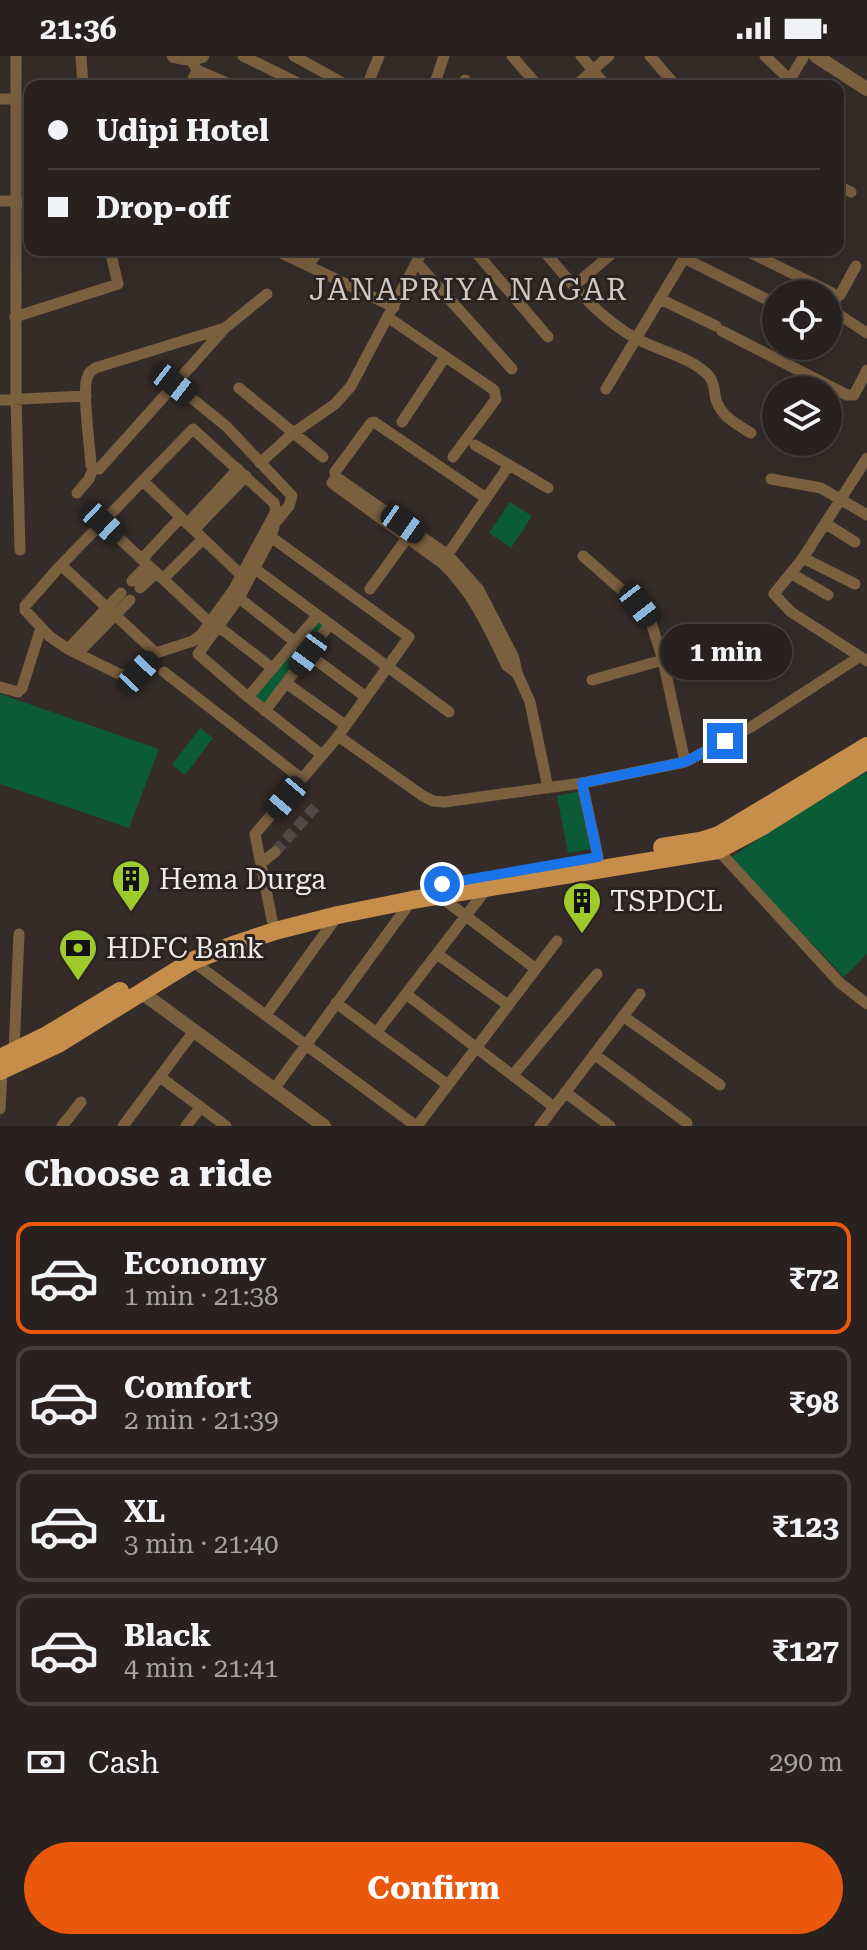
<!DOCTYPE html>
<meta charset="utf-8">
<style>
:root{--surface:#28211f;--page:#342e2c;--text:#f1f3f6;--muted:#a5a3a4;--line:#443e3d;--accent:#ea580c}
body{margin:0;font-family:"Roboto Serif",serif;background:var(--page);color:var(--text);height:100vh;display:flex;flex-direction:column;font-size:30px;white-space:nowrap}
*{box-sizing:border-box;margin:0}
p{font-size:26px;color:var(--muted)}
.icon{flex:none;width:44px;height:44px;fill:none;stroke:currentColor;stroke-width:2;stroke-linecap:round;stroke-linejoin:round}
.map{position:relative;height:1070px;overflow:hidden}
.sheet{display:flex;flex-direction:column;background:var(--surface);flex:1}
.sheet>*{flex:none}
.guide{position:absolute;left:24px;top:24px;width:820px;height:176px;border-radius:16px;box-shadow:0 8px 32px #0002,0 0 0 2px var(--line);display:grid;align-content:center;height:176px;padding:0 24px;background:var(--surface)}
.buttons{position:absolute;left:762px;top:224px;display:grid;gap:16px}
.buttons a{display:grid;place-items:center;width:80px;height:80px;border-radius:50%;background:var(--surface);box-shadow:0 8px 32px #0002,0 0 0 2px var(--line);font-size:40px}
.end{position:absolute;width:36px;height:36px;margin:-18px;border:10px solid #1a73e8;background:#fff;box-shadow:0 0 0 4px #fff}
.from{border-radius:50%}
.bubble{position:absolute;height:56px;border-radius:28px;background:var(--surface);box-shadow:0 8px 32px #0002,0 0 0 2px var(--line);font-size:26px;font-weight:700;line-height:56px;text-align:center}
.car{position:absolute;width:24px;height:48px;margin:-24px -12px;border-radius:10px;box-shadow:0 0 6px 2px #0007;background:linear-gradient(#222 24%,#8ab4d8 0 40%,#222 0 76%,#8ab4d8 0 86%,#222 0)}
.guide b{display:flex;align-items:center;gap:28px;height:76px;font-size:30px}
.guide b+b{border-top:2px solid var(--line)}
.guide i{width:20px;height:20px;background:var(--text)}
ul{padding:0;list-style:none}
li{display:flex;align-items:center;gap:24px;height:112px;margin:0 16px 12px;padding:0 8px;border:4px solid var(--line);border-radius:16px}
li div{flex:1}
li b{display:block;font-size:30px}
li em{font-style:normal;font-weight:700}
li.active{border-color:var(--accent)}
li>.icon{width:72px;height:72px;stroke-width:1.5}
h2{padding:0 24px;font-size:36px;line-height:96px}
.pay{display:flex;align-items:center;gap:20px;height:88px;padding:0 24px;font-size:30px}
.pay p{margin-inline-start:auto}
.button{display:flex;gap:16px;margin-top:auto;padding:16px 24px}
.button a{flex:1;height:92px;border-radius:48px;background:var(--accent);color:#fff;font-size:32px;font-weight:700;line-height:92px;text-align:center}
.status{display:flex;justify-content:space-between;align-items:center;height:56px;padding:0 40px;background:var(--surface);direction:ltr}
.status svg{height:22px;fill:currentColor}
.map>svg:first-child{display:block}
.green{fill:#0b5b36}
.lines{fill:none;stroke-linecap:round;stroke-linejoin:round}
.minor-tunnel{stroke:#514946;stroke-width:11;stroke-dasharray:11 5.5;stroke-linecap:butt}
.minor{stroke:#7b6040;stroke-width:11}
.tertiary{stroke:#7b6040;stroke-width:14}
.primary{stroke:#c68e4a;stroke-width:18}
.route{stroke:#1a73e8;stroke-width:10}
.labels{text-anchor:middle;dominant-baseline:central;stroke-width:6;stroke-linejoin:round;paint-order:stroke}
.poi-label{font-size:28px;fill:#f0ebe9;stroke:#2b2320;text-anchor:start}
.neighbourhood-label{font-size:30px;letter-spacing:2px;fill:#d4c9c5;stroke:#2b2320}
</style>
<div class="status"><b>21:36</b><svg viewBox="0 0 49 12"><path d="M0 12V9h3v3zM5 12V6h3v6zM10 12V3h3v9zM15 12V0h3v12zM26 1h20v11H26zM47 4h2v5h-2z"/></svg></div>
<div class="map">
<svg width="867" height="1070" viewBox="0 0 867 1070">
<rect width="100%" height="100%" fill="#352c29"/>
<path class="green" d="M510,446L532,460L511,492L489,477Z
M317,560L330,568L265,655L248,641Z
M0,638L159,693L129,772L0,728Z
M200,672L213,682L185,719L172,709Z
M867,716V898L844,921L730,802L796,758Z
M581,735L591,793L568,797L557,740Z"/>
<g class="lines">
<path class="minor-tunnel" d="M275,796L316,750"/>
<path class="minor" d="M16,0V342L20,494
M81,0L83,30
M243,0L304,30
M294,0L341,26
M512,0L538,30
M581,0L606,30
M650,0L676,30
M765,0L790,24
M197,14L234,30
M465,24L470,30
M190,30L197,14L194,9
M367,30L379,0
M434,30L444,0
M575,30L609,0
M786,30L804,0
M0,43H16
M838,89L840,86
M838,130L851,136
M0,145H15L30,150
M275,194L394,251
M474,194L548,281
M543,194C571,227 598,262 637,283C660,295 691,301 709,320C715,328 714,335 716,344C722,361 736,368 751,377
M745,194L832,237L835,242V256L867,277
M684,202L776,248
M300,206L307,194
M417,207L512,313
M308,210L319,194
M574,230L616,194
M835,242L840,239L856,210
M660,243L716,270
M15,261L118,228L110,194
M389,262L494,334L496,343L453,401
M722,275L847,339H854L867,314
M174,328L226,370L292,440L289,450L275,467L271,481L239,542L198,598L248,641L322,699
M239,332L323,401
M606,333L689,194
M0,344L86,340
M402,366L445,301
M193,373L274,447L276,455L234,533L201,579L193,585L156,597L139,616L129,620L119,618L68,593L49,580L25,554V550L61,509Z
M475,389L548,432
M867,402L803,502L774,538L791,556L867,605
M260,407L292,378L335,348L351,330L423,194
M93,413H99L225,272L267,238
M339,423L448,499L479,534L514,602L517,617L530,646L548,732
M771,423L821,432L867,459
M143,425L242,520
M77,437L89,423L93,413L91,409C90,390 82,336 87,322C89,316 90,316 95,312L225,272
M486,442L374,366L371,367L335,416L336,421L332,427L442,507C473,536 489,573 507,610L517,617
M103,467L210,567
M187,468L238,413
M826,468L855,486
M194,474L246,420
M271,481L409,581L336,683L255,778L272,864
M583,500L639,549L650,563L663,604L685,706
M803,502L855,528
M142,503L181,461
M444,504L509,409
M61,509L156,597
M255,513L449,656
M792,518L828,539
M163,523L203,483
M132,525L148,509
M140,532L156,517
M370,533L407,482
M239,542L294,585
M219,571L272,612
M68,593L121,537
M78,597L130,544
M308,598L366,641
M164,616L302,723
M592,624L663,604
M286,627L345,669
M0,631L18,636L22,632L41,572
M248,641L317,560
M265,655L330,568
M338,680L423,740L433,745L444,746L582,727L685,706L751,671L859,601
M582,727L598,801
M718,794L840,927L867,948
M261,807L275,796
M438,839L536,913
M437,898L508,949
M192,905L416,1070
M406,938L554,1051
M336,947L448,1029
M266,959L338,859
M623,960L720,1029
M376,977L488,831
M14,995L19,878
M594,998L687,1067
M513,1019L597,918
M160,1021L226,1070
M274,1033L412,844
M565,1036L610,1070
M0,1053L2,1015
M62,1070L81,1046
M123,1070L194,975
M186,1070L201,1051
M417,1070L557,885
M540,1070L640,938"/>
<path class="tertiary" d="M174,0L191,3L202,0
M816,0L867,33
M141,936L324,1070"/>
<path class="primary" d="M662,791L700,785L719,779L867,690
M0,1002L47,979L120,935
M0,1015L58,988L192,905L236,888L275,875L338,859L412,844L718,794L763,770L867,704"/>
</g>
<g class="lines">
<path class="route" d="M442,828L598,801L582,727L685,706L725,685"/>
</g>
<defs>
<g id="building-pin" transform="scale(2)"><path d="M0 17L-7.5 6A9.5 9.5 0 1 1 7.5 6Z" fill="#9fca2c" stroke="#2b2320"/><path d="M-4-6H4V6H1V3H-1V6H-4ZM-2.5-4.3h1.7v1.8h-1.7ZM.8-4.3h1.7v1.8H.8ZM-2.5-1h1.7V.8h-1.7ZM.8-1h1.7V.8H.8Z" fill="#111"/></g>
<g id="bank-pin" transform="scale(2)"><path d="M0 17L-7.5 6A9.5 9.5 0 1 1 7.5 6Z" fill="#9fca2c" stroke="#2b2320"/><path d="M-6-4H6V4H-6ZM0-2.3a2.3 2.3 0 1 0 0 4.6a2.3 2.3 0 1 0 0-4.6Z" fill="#111"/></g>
</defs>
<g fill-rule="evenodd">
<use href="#building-pin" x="131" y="823"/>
<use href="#building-pin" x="582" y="845"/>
<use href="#bank-pin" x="78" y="892"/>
</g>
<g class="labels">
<g class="poi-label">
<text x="159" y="823">Hema Durga</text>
<text x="610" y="845">TSPDCL</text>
<text x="106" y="892">HDFC Bank</text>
</g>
<g class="neighbourhood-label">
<text x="469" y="233">JANAPRIYA NAGAR</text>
</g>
</g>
</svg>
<div class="buttons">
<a><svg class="icon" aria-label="locate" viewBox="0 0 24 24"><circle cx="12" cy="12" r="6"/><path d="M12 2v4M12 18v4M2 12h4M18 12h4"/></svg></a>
<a><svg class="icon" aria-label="layers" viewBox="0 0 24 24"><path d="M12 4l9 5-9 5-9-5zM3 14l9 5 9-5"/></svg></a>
</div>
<i class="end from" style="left:442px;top:828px"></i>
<i class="end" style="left:725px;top:685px"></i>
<div class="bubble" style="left:660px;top:568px;width:132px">1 min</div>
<i class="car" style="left:174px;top:328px;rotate:128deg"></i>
<i class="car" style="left:103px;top:467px;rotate:133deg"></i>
<i class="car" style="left:403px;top:468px;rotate:125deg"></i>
<i class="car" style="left:639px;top:549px;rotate:142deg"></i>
<i class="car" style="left:308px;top:598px;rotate:216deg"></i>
<i class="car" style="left:139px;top:616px;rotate:43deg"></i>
<i class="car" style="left:286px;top:742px;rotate:220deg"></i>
<div class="guide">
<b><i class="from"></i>Udipi Hotel</b>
<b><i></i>Drop-off</b>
</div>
</div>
<section class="sheet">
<h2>Choose a ride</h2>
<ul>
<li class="active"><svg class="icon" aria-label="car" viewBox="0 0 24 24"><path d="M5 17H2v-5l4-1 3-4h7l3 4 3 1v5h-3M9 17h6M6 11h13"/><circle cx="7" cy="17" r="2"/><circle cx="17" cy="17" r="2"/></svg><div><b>Economy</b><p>1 min · 21:38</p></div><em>₹72</em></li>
<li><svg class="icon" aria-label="car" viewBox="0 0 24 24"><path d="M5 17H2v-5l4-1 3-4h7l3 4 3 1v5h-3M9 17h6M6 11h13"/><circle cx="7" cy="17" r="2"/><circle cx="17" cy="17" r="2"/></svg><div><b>Comfort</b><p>2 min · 21:39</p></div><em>₹98</em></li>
<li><svg class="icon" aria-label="car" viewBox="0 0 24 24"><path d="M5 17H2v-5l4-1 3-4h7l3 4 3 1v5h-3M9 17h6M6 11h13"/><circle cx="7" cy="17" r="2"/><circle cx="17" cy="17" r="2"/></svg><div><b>XL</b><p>3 min · 21:40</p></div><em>₹123</em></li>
<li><svg class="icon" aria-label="car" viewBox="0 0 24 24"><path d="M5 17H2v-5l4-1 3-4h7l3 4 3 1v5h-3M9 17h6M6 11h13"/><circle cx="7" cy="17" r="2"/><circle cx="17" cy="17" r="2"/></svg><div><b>Black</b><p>4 min · 21:41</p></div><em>₹127</em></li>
</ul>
<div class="pay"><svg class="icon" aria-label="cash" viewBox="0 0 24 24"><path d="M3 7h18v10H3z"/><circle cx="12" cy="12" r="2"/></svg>Cash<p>290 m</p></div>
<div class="button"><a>Confirm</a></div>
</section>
